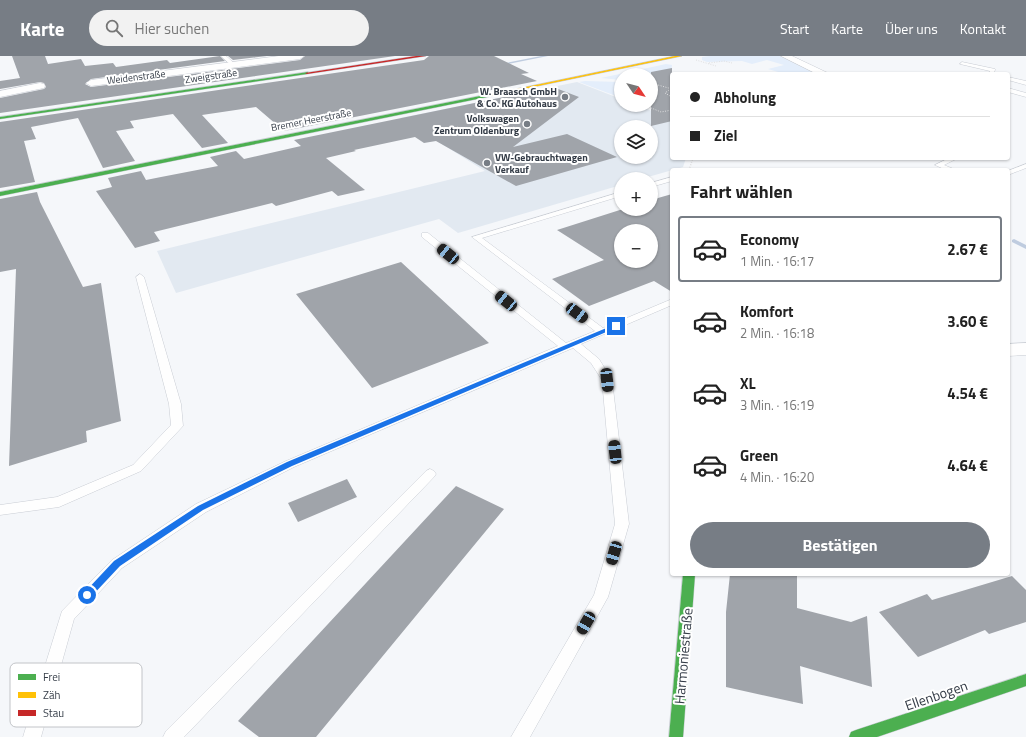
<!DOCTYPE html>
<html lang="de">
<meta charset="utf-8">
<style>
:root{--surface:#fff;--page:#f2f2f2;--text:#222;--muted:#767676;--line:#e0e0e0;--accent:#777d85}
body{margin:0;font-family:"Titillium Web",sans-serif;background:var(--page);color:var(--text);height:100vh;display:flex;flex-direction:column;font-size:15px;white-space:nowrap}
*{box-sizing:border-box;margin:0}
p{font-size:13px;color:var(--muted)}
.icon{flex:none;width:22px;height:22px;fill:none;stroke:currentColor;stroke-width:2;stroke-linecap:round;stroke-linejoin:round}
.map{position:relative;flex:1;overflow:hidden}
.sheet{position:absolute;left:670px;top:112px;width:340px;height:408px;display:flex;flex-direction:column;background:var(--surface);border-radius:4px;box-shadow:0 1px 3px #0004}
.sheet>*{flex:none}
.guide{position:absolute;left:670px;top:16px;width:340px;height:88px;border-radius:4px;box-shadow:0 1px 3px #0004;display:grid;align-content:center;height:88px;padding:0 20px;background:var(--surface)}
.needle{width:26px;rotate:125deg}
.tools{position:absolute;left:614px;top:12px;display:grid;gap:8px}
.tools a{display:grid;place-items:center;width:44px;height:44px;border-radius:50%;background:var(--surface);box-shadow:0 1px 3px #0004;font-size:20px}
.end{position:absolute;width:18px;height:18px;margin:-9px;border:5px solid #1a73e8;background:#fff;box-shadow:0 0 0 2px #fff}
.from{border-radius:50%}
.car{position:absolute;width:12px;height:24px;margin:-12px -6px;border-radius:5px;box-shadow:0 0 3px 1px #0007;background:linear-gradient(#222 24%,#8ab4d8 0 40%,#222 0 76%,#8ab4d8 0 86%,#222 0)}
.guide b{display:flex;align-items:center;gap:14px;height:38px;font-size:15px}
.guide b+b{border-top:1px solid var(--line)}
.guide i{width:10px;height:10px;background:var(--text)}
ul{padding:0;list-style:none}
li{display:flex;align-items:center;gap:12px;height:66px;margin:0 8px 6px;padding:0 12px;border:2px solid transparent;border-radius:4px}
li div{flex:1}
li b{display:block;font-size:15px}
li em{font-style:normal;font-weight:700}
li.selected{border-color:var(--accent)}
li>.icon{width:36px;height:36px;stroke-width:1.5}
h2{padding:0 20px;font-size:18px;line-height:48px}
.action{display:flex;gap:8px;margin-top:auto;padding:8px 20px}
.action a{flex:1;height:46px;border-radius:24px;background:var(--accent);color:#fff;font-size:16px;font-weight:700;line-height:46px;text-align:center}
header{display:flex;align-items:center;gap:24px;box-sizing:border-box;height:56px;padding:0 20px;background:var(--accent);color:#fff}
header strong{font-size:19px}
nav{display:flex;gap:22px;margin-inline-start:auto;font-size:14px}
.search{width:280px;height:36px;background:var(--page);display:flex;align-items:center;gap:10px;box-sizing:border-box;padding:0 14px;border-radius:22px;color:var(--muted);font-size:15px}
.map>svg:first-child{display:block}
.built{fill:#e2e9f1;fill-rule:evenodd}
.green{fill:#e4eefb}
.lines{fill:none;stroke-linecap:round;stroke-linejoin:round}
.stream{fill:#bfccdf;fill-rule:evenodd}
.building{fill:#a0a4aa;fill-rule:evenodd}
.lane-casing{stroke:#c9cdd4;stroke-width:1}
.street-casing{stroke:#c9cdd4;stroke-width:1}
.fast-casing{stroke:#c9cdd4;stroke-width:1}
.slow-casing{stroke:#c9cdd4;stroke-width:1}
.jam-casing{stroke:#c9cdd4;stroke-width:1}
.path-far1{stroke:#dfdfe0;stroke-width:1;stroke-dasharray:1 1.5;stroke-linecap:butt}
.path{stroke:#dfdfe0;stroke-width:1.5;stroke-dasharray:1 1.5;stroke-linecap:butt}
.lane{fill:#fefefe;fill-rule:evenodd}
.street{fill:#fefefe;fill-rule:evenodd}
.fast{fill:#4caf50;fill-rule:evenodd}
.slow{fill:#ffc107;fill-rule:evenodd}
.jam{fill:#c62828;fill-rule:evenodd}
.route{fill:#1a73e8}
.poi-dot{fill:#777d85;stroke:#fff;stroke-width:1.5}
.labels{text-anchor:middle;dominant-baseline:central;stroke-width:4;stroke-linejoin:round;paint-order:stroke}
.far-street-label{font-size:10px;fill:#333b46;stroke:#fff}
.far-poi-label{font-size:10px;font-weight:bold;fill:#333b46;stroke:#fff;text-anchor:end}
.near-street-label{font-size:14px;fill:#333b46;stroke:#fff}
.key{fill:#fff;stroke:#c2c4c8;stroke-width:1}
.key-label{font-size:11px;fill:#333b46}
</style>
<header>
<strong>Karte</strong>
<div class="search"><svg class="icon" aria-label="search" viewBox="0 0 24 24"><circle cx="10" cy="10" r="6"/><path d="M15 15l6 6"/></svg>Hier suchen</div>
<nav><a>Start</a><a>Karte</a><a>Über uns</a><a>Kontakt</a></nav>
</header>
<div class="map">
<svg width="1026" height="681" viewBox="0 0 1026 681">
<rect width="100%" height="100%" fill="#f5f7fa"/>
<path class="built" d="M577,26L621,43V49H637L672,63V102H686L683,111L641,123H621V129L458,177L439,163L176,237L157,195L485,115L400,62ZM621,71H651V101H621Z"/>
<path class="green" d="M709,0H780L816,18H785L768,13L784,9L767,4L752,8L742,5L707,6L702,4V1Z
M666,8L672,9L671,19H621V24L601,22Z
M585,25L621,26V39L616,40L579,26Z"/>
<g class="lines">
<path class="stream" d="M541,0H548L498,10L496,9Z
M1014,183L1026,189V193L1012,186V184Z"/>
</g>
<path class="building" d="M12,0H45L48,8L81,3L85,10L113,7L116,11L167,4L170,7L220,0L225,5L91,23L85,28L91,31L300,4L305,0H395L0,57V42L44,33L46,31L44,27L40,26L0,33V25L20,22Z
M228,0H267L233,4Z
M429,0H494L529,17L521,18L537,25L284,75L256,51L202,59L228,87L202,92L173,58L130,65L134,72L116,75L135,105L103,112L78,62L31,71L36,83L24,85L35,126L0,132V66L424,4Z
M672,12V65L651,70V16Z
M553,31L579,41L513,91L567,78L617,101L516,130L436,85L424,87L415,81L354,94L356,95L326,102L365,134L338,140L332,135L276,150L272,147L154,176L160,185L135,192L96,135L112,131L108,122L141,115L146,124L161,121L218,110L210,101L236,95L244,103L301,90L294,84Z
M37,136L40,146L83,231L101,227L121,365L86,375L87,386L9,410L16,213L0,216V143Z
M672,138V236L654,225L589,250L552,223L604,204L557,174L623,153H651V144ZM621,175H651V205H621Z
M401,206L489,287L372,332L296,238Z
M347,423L357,441L298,466L288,447Z
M456,430L504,453L316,681H259L238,665Z
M730,518H797V552L851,566L867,560L872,631L800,610L803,648L726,631V556Z
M1012,520L1026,534V566L989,578L985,574L918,601L879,556L927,538L932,544Z"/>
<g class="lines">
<g class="lane-casing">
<path id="lane" d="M221,0H226L236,9L232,10Z
M962,6L995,13V14L993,18H989L990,15L960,8Z
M1008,21L1026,25V29L1008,24Z
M1008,32L1026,37V41L1008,36Z
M949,102H958L944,109L956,114H946L935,109Z
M1026,108V112L1008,119V115Z
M672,121V125L651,131V127Z
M621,136V140L482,182L603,272L672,243V249L581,288L599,303L612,324L629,468L608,541L530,681H511L594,539L615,468L602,324L591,307L573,292L294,411L206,456L122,512L74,563L41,681H23L62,555L112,504L196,448L286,405L558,290L422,181V177H428L566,287L595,275L472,181Z
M140,218L144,221L181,348L183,370L141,415L59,451L0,459V449L57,441L133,409L171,369L169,348L136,221Z
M430,413L434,415L436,418L434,421L184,681H163L166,675L426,415Z"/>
</g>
<g class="street-casing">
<path id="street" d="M279,0H304L300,3L91,30L86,27L91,24Z
M781,0H792L830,18H817Z
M40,27L44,28L45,30L44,32L0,41V35Z
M1026,287V299L1008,300V288Z"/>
</g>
<g class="fast-casing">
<path id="fast" d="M308,16L307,18L0,63V61Z
M490,38L492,40L0,140V136Z
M683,518H695L683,681H669Z
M1026,618V630L877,681H849L851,676L856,674Z"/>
</g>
<g class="slow-casing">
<path id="slow" d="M675,0H682L490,40L488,39Z"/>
</g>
<g class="jam-casing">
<path id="jam" d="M416,0H426L307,18L305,17Z"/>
</g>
<path class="path-far1" d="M696,4L716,10
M709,7L724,5L732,7
M736,18H740
M651,27L672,33
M669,34L665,37L670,40
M644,49L661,56L672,54"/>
<path class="path" d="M689,114L693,102"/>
<use href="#lane" class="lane"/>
<use href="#street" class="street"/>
<use href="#fast" class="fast"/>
<use href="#slow" class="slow"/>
<use href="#jam" class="jam"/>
</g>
<path class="route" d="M616,268L618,271L292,410L203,454L120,510L90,542H84V537L114,505L198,450L287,406Z"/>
<g class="poi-dot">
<circle cx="565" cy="41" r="4"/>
<circle cx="527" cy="68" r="4"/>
<circle cx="487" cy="107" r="4"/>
</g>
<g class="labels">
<g class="far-street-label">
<text transform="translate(211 20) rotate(-8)">Zweigstraße</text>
<text transform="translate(136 21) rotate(-7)">Weidenstraße</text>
<text transform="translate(311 64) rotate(-11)">Bremer Heerstraße</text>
</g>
<g class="far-poi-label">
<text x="557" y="35">W. Braasch GmbH<tspan x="557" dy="12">&amp; Co. KG Autohaus</tspan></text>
<text x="519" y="62">Volkswagen<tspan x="519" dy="12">Zentrum Oldenburg</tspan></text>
<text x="495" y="101" text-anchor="start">VW-Gebrauchtwagen<tspan x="495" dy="12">Verkauf</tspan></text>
</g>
<g class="near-street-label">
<text transform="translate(683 600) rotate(-85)">Harmoniestraße</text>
<text transform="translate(936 639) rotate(-19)">Ellenbogen</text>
</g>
</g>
<rect x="10" y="607" width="132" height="64" rx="6" class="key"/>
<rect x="18" y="618" width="18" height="6" fill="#4caf50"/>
<rect x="18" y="636" width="18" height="6" fill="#ffc107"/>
<rect x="18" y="654" width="18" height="6" fill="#c62828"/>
<g class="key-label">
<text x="43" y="625">Frei</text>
<text x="43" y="643">Zäh</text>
<text x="43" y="661">Stau</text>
</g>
</svg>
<div class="tools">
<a><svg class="needle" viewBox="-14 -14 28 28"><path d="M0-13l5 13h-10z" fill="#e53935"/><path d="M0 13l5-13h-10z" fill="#767676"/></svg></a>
<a><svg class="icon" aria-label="layers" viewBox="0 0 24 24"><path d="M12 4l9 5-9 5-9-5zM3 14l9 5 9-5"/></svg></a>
<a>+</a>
<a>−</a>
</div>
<i class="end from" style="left:87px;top:539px"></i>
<i class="end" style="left:616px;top:270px"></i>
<i class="car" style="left:448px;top:198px;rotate:309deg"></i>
<i class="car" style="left:506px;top:245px;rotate:309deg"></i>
<i class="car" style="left:577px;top:257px;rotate:127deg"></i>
<i class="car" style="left:607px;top:324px;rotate:174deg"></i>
<i class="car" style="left:615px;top:396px;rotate:354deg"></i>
<i class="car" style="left:614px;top:497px;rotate:196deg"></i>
<i class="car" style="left:586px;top:567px;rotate:210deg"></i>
<div class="guide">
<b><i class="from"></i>Abholung</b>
<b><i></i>Ziel</b>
</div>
<section class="sheet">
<h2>Fahrt wählen</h2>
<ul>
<li class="selected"><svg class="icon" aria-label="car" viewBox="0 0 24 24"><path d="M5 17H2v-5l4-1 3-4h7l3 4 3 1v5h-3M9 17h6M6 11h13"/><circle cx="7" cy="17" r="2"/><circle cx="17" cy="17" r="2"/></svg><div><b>Economy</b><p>1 Min. · 16:17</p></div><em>2.67 €</em></li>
<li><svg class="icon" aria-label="car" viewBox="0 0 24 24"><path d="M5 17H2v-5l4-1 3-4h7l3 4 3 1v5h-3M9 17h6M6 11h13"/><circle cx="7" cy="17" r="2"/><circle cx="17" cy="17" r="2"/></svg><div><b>Komfort</b><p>2 Min. · 16:18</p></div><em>3.60 €</em></li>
<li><svg class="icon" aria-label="car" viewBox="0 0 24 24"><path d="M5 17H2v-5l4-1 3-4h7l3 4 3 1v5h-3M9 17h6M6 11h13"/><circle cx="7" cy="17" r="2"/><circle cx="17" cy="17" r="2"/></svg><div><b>XL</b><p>3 Min. · 16:19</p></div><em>4.54 €</em></li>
<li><svg class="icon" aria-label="car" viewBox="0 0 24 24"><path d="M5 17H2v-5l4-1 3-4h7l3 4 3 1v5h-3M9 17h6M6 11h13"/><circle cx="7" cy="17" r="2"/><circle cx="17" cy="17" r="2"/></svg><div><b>Green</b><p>4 Min. · 16:20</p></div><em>4.64 €</em></li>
</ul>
<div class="action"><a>Bestätigen</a></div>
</section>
</div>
